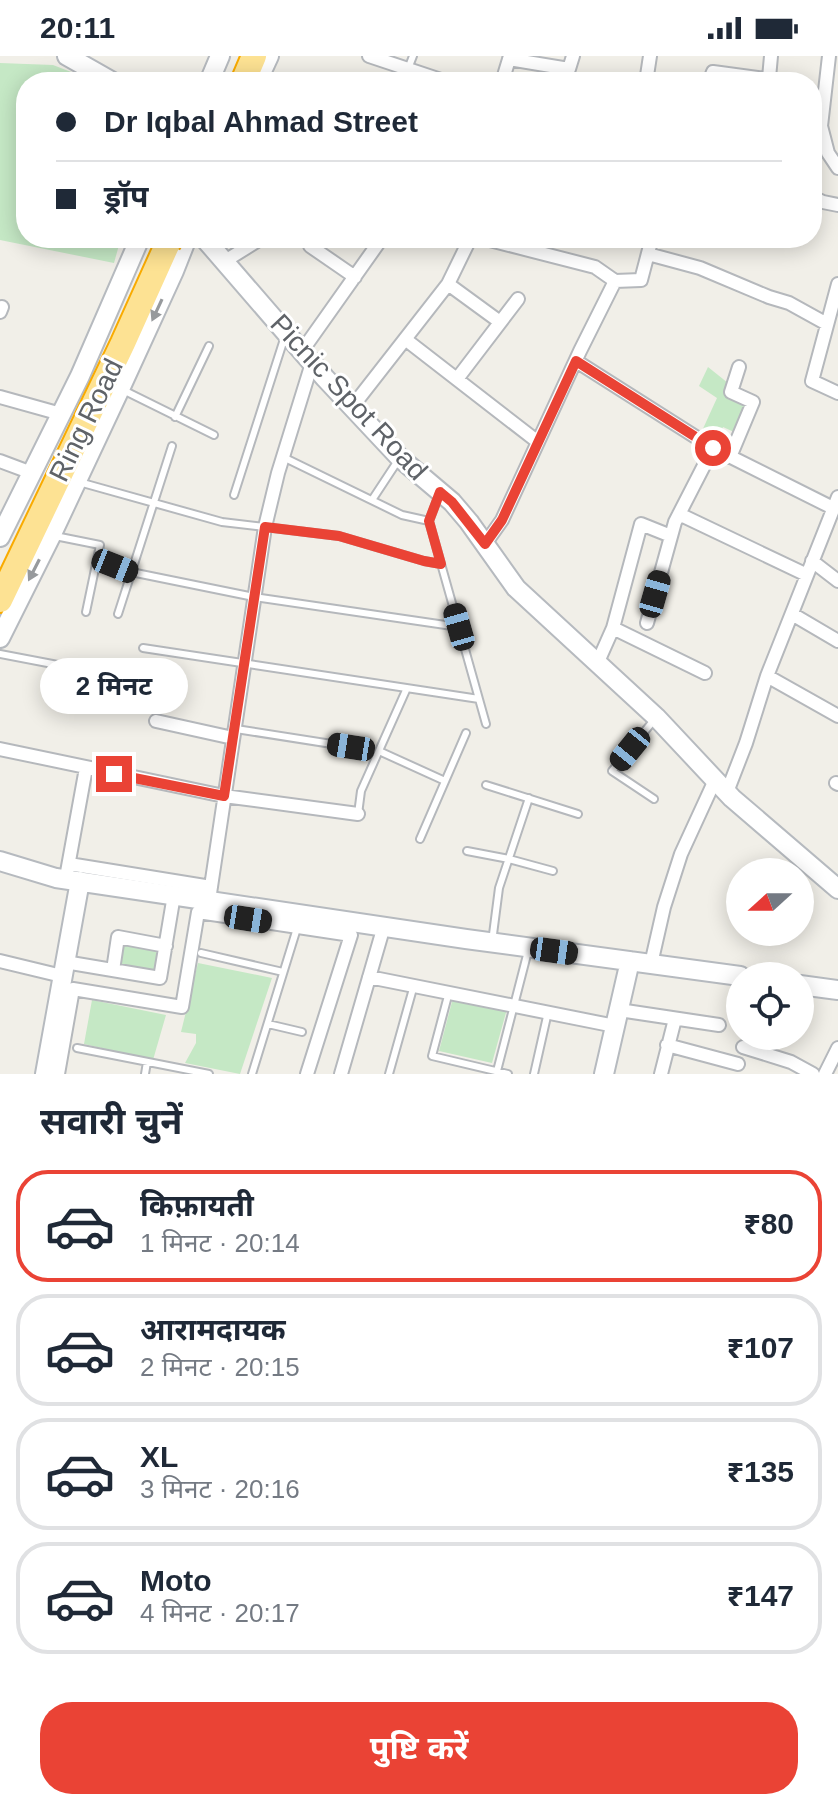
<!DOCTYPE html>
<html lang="hi">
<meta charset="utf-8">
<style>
:root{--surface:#fff;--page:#f2f2f3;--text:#1f2937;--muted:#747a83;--line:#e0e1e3;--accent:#ea4335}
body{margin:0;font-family:Arial,"Noto Sans Devanagari",sans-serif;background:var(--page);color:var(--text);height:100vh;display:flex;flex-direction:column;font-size:30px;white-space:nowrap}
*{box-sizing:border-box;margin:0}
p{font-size:26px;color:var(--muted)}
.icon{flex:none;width:44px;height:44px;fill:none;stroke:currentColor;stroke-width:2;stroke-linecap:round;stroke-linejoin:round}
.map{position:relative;height:1018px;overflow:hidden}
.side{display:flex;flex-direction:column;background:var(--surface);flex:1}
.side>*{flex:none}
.top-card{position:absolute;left:16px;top:16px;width:806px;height:176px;border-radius:32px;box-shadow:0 4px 20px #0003;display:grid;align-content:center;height:176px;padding:0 40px;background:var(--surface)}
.needle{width:52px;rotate:249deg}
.fabs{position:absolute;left:726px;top:802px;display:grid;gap:16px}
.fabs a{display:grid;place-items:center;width:88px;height:88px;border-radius:50%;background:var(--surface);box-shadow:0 4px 20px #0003;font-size:40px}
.end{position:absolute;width:36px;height:36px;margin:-18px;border:10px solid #ea4335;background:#fff;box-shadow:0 0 0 4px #fff}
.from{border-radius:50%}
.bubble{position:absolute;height:56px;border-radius:28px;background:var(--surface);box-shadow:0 4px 20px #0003;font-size:26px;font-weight:700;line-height:56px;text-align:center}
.car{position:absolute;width:24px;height:48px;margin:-24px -12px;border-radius:10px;box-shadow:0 0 6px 2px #0007;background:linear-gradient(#222 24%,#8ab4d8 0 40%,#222 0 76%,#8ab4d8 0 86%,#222 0)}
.top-card b{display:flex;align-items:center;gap:28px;height:76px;font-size:30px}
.top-card b+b{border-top:2px solid var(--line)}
.top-card i{width:20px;height:20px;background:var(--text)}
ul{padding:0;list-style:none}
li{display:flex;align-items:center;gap:24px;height:112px;margin:0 16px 12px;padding:0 24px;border:4px solid var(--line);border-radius:32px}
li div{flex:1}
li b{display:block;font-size:30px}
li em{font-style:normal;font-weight:700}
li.selected{border-color:var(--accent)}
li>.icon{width:72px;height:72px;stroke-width:1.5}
h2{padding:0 40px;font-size:36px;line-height:96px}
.action{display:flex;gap:16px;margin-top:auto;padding:16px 40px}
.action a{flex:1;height:92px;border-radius:32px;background:var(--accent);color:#fff;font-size:32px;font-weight:700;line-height:92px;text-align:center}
.status{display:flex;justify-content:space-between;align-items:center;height:56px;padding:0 40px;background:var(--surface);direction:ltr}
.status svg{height:22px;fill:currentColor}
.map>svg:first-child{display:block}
.green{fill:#c5e8c5}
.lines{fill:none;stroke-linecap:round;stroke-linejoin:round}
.lane-casing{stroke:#b5b8bc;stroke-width:10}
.street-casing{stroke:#b5b8bc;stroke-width:16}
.secondary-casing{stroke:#b6babf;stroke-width:22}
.highway-casing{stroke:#f9ab00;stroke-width:28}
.lane{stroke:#fff;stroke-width:6}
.street{stroke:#fff;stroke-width:12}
.secondary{stroke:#fff;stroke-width:18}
.highway{stroke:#fde293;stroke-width:24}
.highway-bridge-casing{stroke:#f9ab00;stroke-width:28;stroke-linecap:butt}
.highway-bridge{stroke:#fde293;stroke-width:24}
.oneway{fill:#979a9d}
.route{stroke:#ea4335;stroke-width:10}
.labels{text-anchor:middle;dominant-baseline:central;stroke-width:6;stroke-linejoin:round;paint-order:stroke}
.street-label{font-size:28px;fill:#5f6368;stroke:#fff}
</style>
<div class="status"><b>20:11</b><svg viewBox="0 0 49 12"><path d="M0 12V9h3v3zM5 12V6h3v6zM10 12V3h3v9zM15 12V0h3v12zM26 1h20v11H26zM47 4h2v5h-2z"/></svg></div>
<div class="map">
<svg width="838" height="1018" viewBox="0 0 838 1018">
<rect width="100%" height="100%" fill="#f1efe8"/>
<path class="green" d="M0,7L53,9L97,26H26V182H121L114,207L0,184Z
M708,311L728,327L725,338L746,347L734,376L723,371L720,378L725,382L721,389L701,377L717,342L699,330Z
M121,886L161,893L157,919L117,912Z
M198,907L272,922L240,1018L185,1007L196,987V978L181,976Z
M453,942L507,953L492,1007L439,995Z
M92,944L166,959L153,1004L84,988Z"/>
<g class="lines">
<g class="lane-casing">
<path id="lane" d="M408,13L413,0
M123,334L214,379
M175,361L209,290
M283,401L402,459L429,465
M79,426L222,466L339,480L424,505L441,508
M234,439L285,280
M439,439L429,465L486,668
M372,444L399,403
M55,480L100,489L86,556
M98,503L131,516L254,541L459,571
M118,558L172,390
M143,592L479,643
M0,598L84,614
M654,664L612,715L654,743
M236,673L351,691
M379,695L445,725
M486,729L578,758
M358,758L361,735L407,632
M420,783L466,677
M467,795L509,803L553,815
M492,886L499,832L529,742
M201,897L283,916
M449,936L432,1000L508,1018
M268,968L302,976
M77,992L209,1018
M497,1015L528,895
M145,1018L147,1006
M252,1018L298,869
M389,1018L414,929
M534,1018L548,956"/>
</g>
<g class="street-casing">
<path id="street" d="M369,0L447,26
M829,0L821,70L828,97L838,112
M509,3L569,13L573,0
M769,22L771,0
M502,26L510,0
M646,26L650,0
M709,26L713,16L787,26
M812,141L823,146L838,149
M315,182L310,190L355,221
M482,182L595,211L615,225L641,224L652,182
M648,198L700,212L769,241L789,247L827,268
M225,205L257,185L258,182
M448,228L500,266
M838,228L812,325L838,337
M0,256L2,251
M405,283L538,386
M302,295L382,182
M576,305L713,392L833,452
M457,323L518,243
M0,341L61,358
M352,351L448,228L467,189L465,182
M730,401L753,346L731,336L739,311
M0,405L32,417
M679,458L807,519
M671,480L641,468L613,572L705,617
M485,488L502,464L580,295L615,225
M812,505L838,525
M792,558L838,585
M647,567L675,466L713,392
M597,608L613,572
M767,620L838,660
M156,665L233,682
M0,693L224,740L358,758
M836,727L838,728
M727,736L746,687L767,620L838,441
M69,808L211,831
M67,816L86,712
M209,844L265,471L278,417L312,307
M0,905L62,920
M65,906L160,922L174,839
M651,908L664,851L681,798L715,724
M113,914L118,881L166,890
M369,921L615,970
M619,954L719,969
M667,989L738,1008
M743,991L791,1006L813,1018
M58,1018L73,933L182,951L198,856L351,879L307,1018
M341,1018L384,870
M661,1018L675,963
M825,1018L838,992"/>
</g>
<g class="secondary-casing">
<path id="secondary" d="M67,0L113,26
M209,26L220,0
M257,26L269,0
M204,182L325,322L400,402L452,446L469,466L516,532L656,661L732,742L838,833
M0,481L80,320L140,182
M0,582L51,480L120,333L174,215L187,182
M0,805L56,822L466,883L740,920
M800,929L838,934
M45,1018L80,825
M604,1018L630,905"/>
</g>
<g class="highway-casing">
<path id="highway" d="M243,26L254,0
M0,544L123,287L168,187"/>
</g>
<use href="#lane" class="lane"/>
<use href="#street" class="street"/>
<use href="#secondary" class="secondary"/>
<use href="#highway" class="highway"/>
<g class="highway-bridge-casing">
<path id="highway-bridge" d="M168,187L171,182"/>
</g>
<use href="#highway-bridge" class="highway-bridge"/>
</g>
<defs><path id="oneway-solid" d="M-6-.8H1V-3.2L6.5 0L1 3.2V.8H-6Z" transform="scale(2)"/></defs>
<g class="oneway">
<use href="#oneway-solid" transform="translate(157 254) rotate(115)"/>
<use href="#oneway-solid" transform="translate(34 514) rotate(117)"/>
</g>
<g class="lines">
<path class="route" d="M114,718L224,740L265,471L339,480L424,505L441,508L429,465L440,436L452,446L485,488L502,464L576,305L713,392"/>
</g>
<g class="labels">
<g class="street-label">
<text transform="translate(349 341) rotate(47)">Picnic Spot Road</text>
<text transform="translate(86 364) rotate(-64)">Ring Road</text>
</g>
</g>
</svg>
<div class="fabs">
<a><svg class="needle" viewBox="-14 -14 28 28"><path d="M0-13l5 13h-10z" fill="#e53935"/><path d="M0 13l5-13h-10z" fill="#747a83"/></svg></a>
<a><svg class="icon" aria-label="locate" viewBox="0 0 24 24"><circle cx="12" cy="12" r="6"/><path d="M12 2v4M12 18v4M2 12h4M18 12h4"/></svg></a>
</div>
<i class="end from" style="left:713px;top:392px"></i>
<i class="end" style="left:114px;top:718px"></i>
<div class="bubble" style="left:40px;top:602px;width:148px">2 मिनट</div>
<i class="car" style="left:115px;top:510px;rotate:112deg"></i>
<i class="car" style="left:655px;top:538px;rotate:16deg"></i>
<i class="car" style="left:459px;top:571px;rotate:344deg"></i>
<i class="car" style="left:351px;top:691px;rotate:279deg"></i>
<i class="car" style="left:630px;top:693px;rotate:219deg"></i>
<i class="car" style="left:248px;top:863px;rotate:99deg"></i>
<i class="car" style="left:554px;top:895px;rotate:98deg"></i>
<div class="top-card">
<b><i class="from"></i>Dr Iqbal Ahmad Street</b>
<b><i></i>ड्रॉप</b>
</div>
</div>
<section class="side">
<h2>सवारी चुनें</h2>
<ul>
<li class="selected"><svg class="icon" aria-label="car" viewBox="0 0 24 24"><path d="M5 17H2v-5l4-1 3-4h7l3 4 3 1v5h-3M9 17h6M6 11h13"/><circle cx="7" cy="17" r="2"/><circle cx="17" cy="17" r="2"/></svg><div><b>किफ़ायती</b><p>1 मिनट · 20:14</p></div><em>₹80</em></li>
<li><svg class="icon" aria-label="car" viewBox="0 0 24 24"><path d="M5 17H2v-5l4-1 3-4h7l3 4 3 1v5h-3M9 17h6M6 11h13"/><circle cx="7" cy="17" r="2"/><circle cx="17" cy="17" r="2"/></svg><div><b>आरामदायक</b><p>2 मिनट · 20:15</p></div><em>₹107</em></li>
<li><svg class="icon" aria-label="car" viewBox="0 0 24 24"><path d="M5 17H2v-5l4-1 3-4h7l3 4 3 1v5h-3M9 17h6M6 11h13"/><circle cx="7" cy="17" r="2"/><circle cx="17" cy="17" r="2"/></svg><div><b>XL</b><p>3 मिनट · 20:16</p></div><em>₹135</em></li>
<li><svg class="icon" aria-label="car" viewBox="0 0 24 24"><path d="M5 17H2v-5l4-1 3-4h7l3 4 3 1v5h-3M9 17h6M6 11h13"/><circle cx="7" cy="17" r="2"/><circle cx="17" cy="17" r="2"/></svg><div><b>Moto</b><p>4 मिनट · 20:17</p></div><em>₹147</em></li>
</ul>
<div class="action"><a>पुष्टि करें</a></div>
</section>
